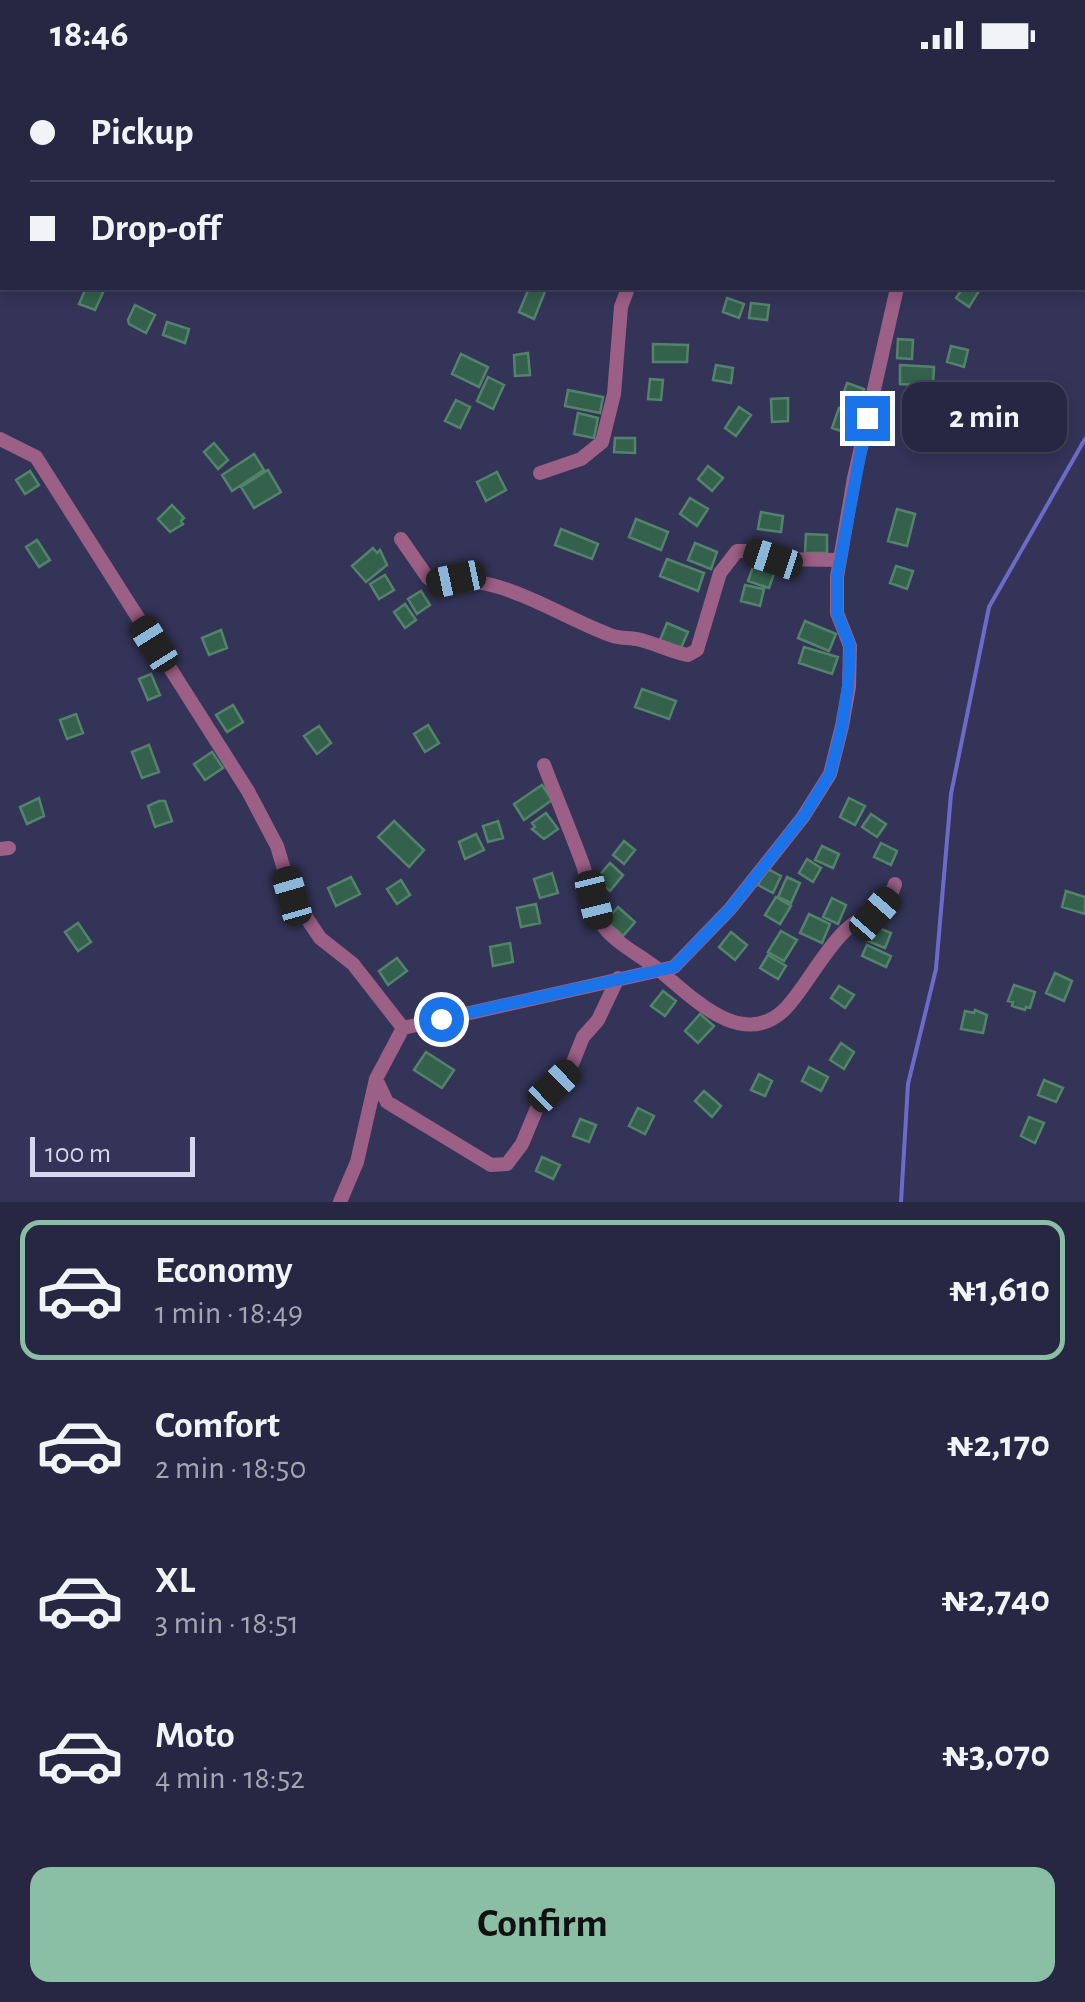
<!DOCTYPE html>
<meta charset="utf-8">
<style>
:root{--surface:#272743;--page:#33334e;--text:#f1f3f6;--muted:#a4a5b2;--line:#43445c;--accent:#8abfa5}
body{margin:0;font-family:"Alegreya Sans",sans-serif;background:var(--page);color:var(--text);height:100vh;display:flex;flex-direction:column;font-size:38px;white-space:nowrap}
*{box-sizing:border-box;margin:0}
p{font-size:32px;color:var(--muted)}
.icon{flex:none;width:55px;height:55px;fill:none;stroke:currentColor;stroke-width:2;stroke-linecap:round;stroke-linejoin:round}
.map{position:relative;height:1132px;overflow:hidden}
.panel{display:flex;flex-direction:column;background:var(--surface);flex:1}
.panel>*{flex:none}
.top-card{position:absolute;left:0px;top:0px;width:1085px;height:220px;box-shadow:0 5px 15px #0003,0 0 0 2px var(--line);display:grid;align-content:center;height:220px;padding:0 30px;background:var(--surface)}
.scale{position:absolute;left:30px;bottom:25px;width:165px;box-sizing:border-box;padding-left:10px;border:5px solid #d5d7ee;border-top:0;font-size:28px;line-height:35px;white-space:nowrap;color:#d5d7ee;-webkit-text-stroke:8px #343459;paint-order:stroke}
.end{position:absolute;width:45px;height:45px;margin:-22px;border:12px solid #1a73e8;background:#fff;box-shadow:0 0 0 5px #fff}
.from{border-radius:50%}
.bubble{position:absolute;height:70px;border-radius:20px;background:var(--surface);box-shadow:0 5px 15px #0003,0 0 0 2px var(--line);font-size:32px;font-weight:600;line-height:70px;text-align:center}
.car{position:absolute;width:30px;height:60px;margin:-30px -15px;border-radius:12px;box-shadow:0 0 8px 2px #0007;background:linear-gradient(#222 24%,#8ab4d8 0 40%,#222 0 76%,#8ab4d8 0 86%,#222 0)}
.top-card b{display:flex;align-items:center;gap:35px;height:95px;font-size:38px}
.top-card b+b{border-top:2px solid var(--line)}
.top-card i{width:25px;height:25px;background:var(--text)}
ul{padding:18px 0 0;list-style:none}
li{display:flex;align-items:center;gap:30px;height:140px;margin:0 20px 15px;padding:0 10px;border:5px solid transparent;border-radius:20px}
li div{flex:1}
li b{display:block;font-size:38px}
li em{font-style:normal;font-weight:600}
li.active{border-color:var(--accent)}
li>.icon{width:90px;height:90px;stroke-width:1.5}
.cta{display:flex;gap:20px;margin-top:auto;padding:20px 30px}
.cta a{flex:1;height:115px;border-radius:20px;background:var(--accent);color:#111;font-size:40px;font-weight:600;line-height:115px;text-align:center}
.status{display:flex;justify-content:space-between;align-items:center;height:70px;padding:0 50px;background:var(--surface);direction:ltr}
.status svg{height:28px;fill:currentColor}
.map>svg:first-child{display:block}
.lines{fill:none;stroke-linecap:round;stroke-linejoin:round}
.stream{stroke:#6e6acc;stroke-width:4}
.building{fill:#33614c;stroke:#54836c;stroke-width:2.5}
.minor{stroke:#9c5f85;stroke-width:14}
.route{stroke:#1a73e8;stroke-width:12}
</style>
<div class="status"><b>18:46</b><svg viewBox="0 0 49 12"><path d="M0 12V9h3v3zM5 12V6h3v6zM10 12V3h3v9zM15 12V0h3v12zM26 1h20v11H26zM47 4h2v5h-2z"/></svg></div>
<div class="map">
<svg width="1085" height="1132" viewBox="0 0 1085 1132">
<rect width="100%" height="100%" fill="#343459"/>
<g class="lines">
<path class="stream" d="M901,1132L908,1014L936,899L951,724L989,537L1085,369"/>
</g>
<path class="building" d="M86,218H105L95,240L79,234Z
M529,218L546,219L534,249L519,242Z
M963,218L979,221L969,237L956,228Z
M727,228L744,234L739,248L723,242Z
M751,233L769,235L767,250L749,248Z
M135,235L155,245L146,263L129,254L128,250Z
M167,252L189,259L185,273L163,265Z
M898,269L913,270L912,289L897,288Z
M653,274L688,275L687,292H653Z
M951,276L968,280L964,297L947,292Z
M528,283L530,305L515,306L514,285Z
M461,284L488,297L479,317L452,304Z
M716,295L733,298L731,313L713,310Z
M900,295L934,297L933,316L900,314Z
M488,307L504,315L493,339L477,331Z
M650,309L663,310L661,330L648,329Z
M847,313L864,319L860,333L842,328Z
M568,320L603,327L600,343L565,336Z
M788,328V351L772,352L771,329Z
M456,330L470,337L460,358L445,351Z
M739,337L751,345L736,366L725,358Z
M839,338L856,344L854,352L858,353L850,364L832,358Z
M578,343L598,348L594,368L574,364Z
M615,368H635V383L614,382Z
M214,373L228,390L218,399L204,382Z
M254,384L264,400L232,421L222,405Z
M708,396L723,408L712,421L698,409Z
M268,400L281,422L254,438L241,417Z
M30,401L39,415L25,424L16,410Z
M497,402L506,420L486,431L477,412Z
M690,428L708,439L697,456L680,444Z
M172,435L184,448L181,451L183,454L170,462L158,449Z
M897,439L915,444L907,476L888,471Z
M761,442L783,446L781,462L758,459Z
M636,449L668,462L661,480L629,467Z
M561,459L598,474L592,489L555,475Z
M806,464L827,465V483H805Z
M37,470L50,490L39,497L26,477Z
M695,473L717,482L711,499L688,490Z
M373,478L377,483L380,480L387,495L366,512L352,496Z
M667,489L704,503L698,521L660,506Z
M754,494L775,501L769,518L748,511Z
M896,496L913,501L907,519L890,513Z
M385,505L394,520L379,529L370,514Z
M745,515L764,519L760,536L741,531Z
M421,521L430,535L417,544L408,529Z
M405,534L416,550L405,558L394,542Z
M805,551L836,564L829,581L798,568Z
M667,553L688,562L681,578L660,570Z
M221,560L227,578L209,585L202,568Z
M804,577L838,587L832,604L799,593Z
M151,604L160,625L148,630L139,609Z
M642,619L676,631L669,649L635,637Z
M233,635L243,652L227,662L216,645Z
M76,644L83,663L67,669L60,650Z
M428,655L439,673L425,682L414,664Z
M319,656L331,673L317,684L304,666Z
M149,675L159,702L142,708L132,682Z
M212,682L223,698L205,710L194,694Z
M542,715L552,730L524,750L514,734Z
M39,728L44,746L27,754L20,737Z
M849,728L865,736L855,755L840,747Z
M159,731H165L172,751L155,757L148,736Z
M546,743L558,759L544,769L532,759L535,757L532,753Z
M871,744L886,754L877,767L862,757Z
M394,751L424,780L409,797L378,767Z
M498,751L503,768L488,772L483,756Z
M476,764L484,780L465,789L459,772Z
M624,771L635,780L624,794L613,785Z
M881,773L897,781L891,795L874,787Z
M822,776L839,784L833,798L815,790Z
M807,789L821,798L813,812L799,803Z
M610,793L623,805L610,821L596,809Z
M766,798L781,806L773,823L758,815Z
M552,803L558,823L540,828L534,809Z
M351,807L360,824L336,836L328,818Z
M787,807L800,813L791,833L778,827Z
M401,810L410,825L397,834L387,819Z
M1066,821L1085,827V844L1062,837Z
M776,827L791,836L780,854L765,845Z
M832,828L846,835L838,854L823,847Z
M536,834L540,853L521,857L517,838Z
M618,837L635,852L623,866L606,851Z
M809,844L830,854L822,873L800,863Z
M78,853L91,872L78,881L65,862Z
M874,856L891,863L885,878L868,871Z
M781,861L797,870L784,891L768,882Z
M731,862L747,875L735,890L719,877Z
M510,873L513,892L493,896L490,877Z
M867,875L891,886L886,897L862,886Z
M768,885L786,896L778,909L760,898Z
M397,888L407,901L388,915L379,901Z
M1055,903L1072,911L1064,931L1046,923Z
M1014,915L1035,922L1030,938L1026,937L1025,940L1012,936L1013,932L1008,931Z
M839,916L854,925L845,938L831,928Z
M663,921L676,931L665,946L651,936Z
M975,940L987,945L983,963L961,959L965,941L974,943Z
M700,944L714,956L698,973L685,961Z
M841,973L854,982L844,999L830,990Z
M426,982L454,1000L442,1018L414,1000Z
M809,997L828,1007L821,1021L802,1011Z
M759,1004L772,1011L765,1026L751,1020Z
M1044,1010L1063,1018L1056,1032L1038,1025Z
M704,1021L721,1036L712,1047L695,1031Z
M638,1038L654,1046L645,1064L629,1056Z
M1029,1047L1044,1053L1035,1073L1021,1066Z
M580,1049L596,1055L589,1072L573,1066Z
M542,1087L560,1095L553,1109L536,1101Z"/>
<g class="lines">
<path class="minor" d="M375,0L378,2
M998,0L1001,2
M304,2L309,0
M1030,2L1035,0
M0,369L36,387L248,721L277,776L292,826L320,868L353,894L403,958
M540,403L581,389L602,372L614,324L621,237L628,218
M401,469L428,508L436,513C499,500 556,546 613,566C623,569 634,567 644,571C659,575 672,582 688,585L697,580L720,503L737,481H748L773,489L840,490
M544,695C557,729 571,762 583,795C589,812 591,838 601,853C615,874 641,885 660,901C693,928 741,979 783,941C809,917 837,849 875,844L891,825L895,814
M0,779L9,778
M376,1009L387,1032L491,1095L507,1094L522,1074L537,1038L569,1002L583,967L598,950L618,908
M340,1132L357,1092L376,1009L403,958L674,897L730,839L803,747L830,704L842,656L849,617L850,576L837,543V507L854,408L897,218"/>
</g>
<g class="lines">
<path class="route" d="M441,949L674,897L730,839L803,747L830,704L842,656L848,616L850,576L837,543V508L867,348"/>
</g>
</svg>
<div class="scale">100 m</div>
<i class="end from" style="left:441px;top:949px"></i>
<i class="end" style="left:867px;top:348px"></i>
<div class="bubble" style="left:902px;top:312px;width:165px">2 min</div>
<i class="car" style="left:773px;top:489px;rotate:288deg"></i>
<i class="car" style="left:456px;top:509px;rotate:258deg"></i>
<i class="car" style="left:154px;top:574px;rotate:328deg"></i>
<i class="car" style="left:292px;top:826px;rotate:344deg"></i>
<i class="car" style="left:594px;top:830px;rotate:166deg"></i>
<i class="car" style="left:875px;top:844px;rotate:41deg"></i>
<i class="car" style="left:554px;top:1016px;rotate:46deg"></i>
<div class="top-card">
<b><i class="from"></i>Pickup</b>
<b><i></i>Drop-off</b>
</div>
</div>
<section class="panel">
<ul>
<li class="active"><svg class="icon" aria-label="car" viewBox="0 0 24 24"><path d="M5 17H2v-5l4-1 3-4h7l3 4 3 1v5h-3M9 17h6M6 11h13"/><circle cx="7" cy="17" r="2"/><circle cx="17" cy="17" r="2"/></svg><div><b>Economy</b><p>1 min · 18:49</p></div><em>₦1,610</em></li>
<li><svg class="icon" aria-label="car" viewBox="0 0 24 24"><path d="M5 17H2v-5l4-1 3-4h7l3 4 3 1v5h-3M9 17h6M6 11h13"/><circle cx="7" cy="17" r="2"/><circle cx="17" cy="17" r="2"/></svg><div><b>Comfort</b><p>2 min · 18:50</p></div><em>₦2,170</em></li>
<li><svg class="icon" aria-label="car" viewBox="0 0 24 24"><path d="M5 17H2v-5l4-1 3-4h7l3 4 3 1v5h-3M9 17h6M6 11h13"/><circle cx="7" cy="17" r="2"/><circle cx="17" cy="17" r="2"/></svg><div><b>XL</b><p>3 min · 18:51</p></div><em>₦2,740</em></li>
<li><svg class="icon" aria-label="car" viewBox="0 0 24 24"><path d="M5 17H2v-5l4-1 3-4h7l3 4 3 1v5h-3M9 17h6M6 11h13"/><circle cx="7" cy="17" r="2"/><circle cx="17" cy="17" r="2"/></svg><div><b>Moto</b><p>4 min · 18:52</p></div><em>₦3,070</em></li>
</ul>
<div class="cta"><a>Confirm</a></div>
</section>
